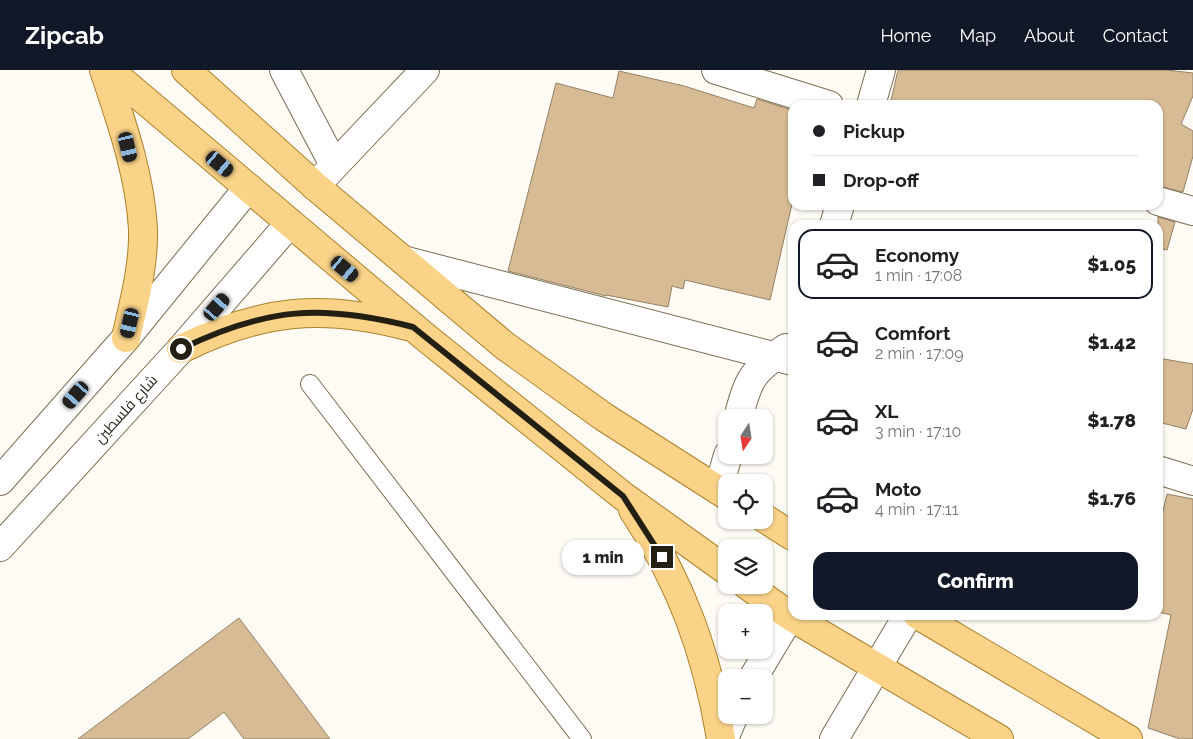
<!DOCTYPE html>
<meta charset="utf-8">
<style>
:root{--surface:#fff;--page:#f6f6f6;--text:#202124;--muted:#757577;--line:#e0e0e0;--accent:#111827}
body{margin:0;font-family:Raleway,Cairo,sans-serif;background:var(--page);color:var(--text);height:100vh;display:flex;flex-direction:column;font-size:19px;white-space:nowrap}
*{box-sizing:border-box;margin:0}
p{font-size:16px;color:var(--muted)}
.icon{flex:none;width:28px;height:28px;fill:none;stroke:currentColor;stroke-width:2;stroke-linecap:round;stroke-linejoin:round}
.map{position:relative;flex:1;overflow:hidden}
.side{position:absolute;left:788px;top:150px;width:375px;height:400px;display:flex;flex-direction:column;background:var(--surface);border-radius:15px;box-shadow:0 1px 4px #0004}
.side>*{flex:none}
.banner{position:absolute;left:788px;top:30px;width:375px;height:110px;border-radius:15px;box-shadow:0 1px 4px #0004;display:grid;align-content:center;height:110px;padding:0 25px;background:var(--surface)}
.needle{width:32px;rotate:192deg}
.controls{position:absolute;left:718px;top:339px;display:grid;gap:10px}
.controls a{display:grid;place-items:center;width:55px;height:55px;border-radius:10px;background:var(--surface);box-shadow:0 1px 4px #0004;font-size:25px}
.end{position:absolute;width:22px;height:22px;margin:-11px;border:6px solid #241f13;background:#fff;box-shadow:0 0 0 2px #fff}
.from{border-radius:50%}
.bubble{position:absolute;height:35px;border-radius:15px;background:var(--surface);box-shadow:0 1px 4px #0004;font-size:16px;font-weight:800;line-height:35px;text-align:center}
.car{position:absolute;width:15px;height:30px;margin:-15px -8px;border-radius:6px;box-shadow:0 0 4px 1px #0007;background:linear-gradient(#222 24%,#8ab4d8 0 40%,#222 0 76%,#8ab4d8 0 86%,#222 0)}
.banner b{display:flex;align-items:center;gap:18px;height:48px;font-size:19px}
.banner b+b{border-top:1px solid var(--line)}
.banner i{width:12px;height:12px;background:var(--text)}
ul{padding:9px 0 0;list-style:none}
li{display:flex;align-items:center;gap:15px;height:70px;margin:0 10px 8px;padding:0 15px;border:2px solid transparent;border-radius:15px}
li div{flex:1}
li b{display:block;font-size:19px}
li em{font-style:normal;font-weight:800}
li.on{border-color:var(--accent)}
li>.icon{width:45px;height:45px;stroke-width:1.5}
.cta{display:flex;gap:10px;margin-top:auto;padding:10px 25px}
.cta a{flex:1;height:58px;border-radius:15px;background:var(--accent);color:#fff;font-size:20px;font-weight:800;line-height:58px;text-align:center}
header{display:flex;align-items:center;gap:30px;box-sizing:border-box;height:70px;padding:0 25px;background:var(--accent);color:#fff}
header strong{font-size:24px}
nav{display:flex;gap:28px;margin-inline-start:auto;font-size:18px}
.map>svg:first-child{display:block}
.building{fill:#d6bb95;stroke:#948165}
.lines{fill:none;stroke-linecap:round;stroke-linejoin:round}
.service-casing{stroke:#796d4f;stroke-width:20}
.minor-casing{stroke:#796d4f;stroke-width:30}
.tertiary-casing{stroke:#796d4f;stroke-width:30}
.secondary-casing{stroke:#796d4f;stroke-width:30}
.primary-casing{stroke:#ac812c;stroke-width:30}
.service{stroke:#fff;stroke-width:18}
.minor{stroke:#fff;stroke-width:28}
.tertiary{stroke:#fff;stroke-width:28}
.secondary{stroke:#fff;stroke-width:28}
.primary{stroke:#fad388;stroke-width:28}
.route{stroke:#241f13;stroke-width:6}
.labels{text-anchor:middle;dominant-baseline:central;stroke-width:5;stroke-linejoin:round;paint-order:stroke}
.street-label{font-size:15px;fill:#241f13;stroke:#fff}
</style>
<header>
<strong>Zipcab</strong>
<nav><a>Home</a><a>Map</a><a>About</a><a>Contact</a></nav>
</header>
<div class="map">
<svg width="1193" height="669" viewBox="0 0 1193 669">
<rect width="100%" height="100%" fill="#fdfbf4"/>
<path class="building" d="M898,0H1167L1193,3V26L1181,54L1193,61V86L1183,122L1158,116V35H890Z
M619,1L684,16L754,38L757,29L792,40V134L770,230L685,210L683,219L672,216L668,237L606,225V226L508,201L556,13L613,28Z
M1158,147L1175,152L1167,180L1158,178Z
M1158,288L1193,294V339L1186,359L1158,352Z
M1167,424L1193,429V669H1180L1148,658L1171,545L1158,542V462Z
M239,548L330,669H244L224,642L188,669H78Z"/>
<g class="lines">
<g class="service-casing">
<path id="service" d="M310,314L582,669"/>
</g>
<g class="minor-casing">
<path id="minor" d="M716,0L829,35
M871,35L881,0
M1158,131L1193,141
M834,155L840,135
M403,190L792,291
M738,348C749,307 752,302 786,278
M1158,400L1193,411
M718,420L728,385"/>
</g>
<g class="tertiary-casing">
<path id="tertiary" d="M284,0L334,95
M315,116L425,0
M0,411L126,268L248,118
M0,477L181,279L290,153"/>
</g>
<g class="secondary-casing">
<path id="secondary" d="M753,608L792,543
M724,669L734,645
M834,669L908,545"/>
</g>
<g class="primary-casing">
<path id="primary" d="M104,0C121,51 140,104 143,159C144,196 134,232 126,268
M109,0L424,266L623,426L726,500
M186,0L315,116L505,276L604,347L726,425
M181,279C260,240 321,233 407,256
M633,440C681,512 707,583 721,669
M764,448L792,466
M747,515L790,546L999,669
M918,545L1128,669"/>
</g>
<use href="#service" class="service"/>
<use href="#minor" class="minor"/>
<use href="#tertiary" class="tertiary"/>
<use href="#secondary" class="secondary"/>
<use href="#primary" class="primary"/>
</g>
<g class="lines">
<path class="route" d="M181,279C267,237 322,234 413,257L623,426L662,487"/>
</g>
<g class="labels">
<g class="street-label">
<text transform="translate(126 339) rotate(-48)">شارع فلسطين</text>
</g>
</g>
</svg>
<div class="controls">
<a><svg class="needle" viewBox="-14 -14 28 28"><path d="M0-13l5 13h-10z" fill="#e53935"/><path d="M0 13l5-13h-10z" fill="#757577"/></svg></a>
<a><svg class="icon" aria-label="locate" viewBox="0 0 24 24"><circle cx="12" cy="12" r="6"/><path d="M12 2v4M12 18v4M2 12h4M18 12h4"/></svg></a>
<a><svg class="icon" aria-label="layers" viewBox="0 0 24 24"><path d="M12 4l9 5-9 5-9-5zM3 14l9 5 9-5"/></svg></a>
<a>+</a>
<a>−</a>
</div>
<i class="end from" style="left:181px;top:279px"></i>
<i class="end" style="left:662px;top:487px"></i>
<div class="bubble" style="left:562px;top:470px;width:82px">1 min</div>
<i class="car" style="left:128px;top:77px;rotate:167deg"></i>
<i class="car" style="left:220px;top:94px;rotate:130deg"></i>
<i class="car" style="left:345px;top:199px;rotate:130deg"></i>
<i class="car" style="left:217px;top:237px;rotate:41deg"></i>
<i class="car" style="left:130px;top:253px;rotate:193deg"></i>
<i class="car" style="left:76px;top:325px;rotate:221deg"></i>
<div class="banner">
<b><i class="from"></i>Pickup</b>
<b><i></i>Drop-off</b>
</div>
<section class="side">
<ul>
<li class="on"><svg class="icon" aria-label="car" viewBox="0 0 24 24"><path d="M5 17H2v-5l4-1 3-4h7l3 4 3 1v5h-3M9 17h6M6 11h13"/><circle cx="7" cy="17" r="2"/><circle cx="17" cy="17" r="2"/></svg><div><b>Economy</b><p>1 min · 17:08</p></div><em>$1.05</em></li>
<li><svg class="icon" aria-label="car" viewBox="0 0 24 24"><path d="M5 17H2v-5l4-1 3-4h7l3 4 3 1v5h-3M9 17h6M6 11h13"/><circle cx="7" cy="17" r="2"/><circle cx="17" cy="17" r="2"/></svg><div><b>Comfort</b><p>2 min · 17:09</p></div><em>$1.42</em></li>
<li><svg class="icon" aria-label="car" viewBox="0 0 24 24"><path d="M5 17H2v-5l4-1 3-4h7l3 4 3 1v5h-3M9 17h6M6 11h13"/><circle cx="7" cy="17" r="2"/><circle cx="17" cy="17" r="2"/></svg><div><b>XL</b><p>3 min · 17:10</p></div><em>$1.78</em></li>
<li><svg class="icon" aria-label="car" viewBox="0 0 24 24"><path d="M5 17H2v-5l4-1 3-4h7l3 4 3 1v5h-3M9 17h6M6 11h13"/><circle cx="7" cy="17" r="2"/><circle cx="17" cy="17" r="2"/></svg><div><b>Moto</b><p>4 min · 17:11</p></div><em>$1.76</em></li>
</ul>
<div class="cta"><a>Confirm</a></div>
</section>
</div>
